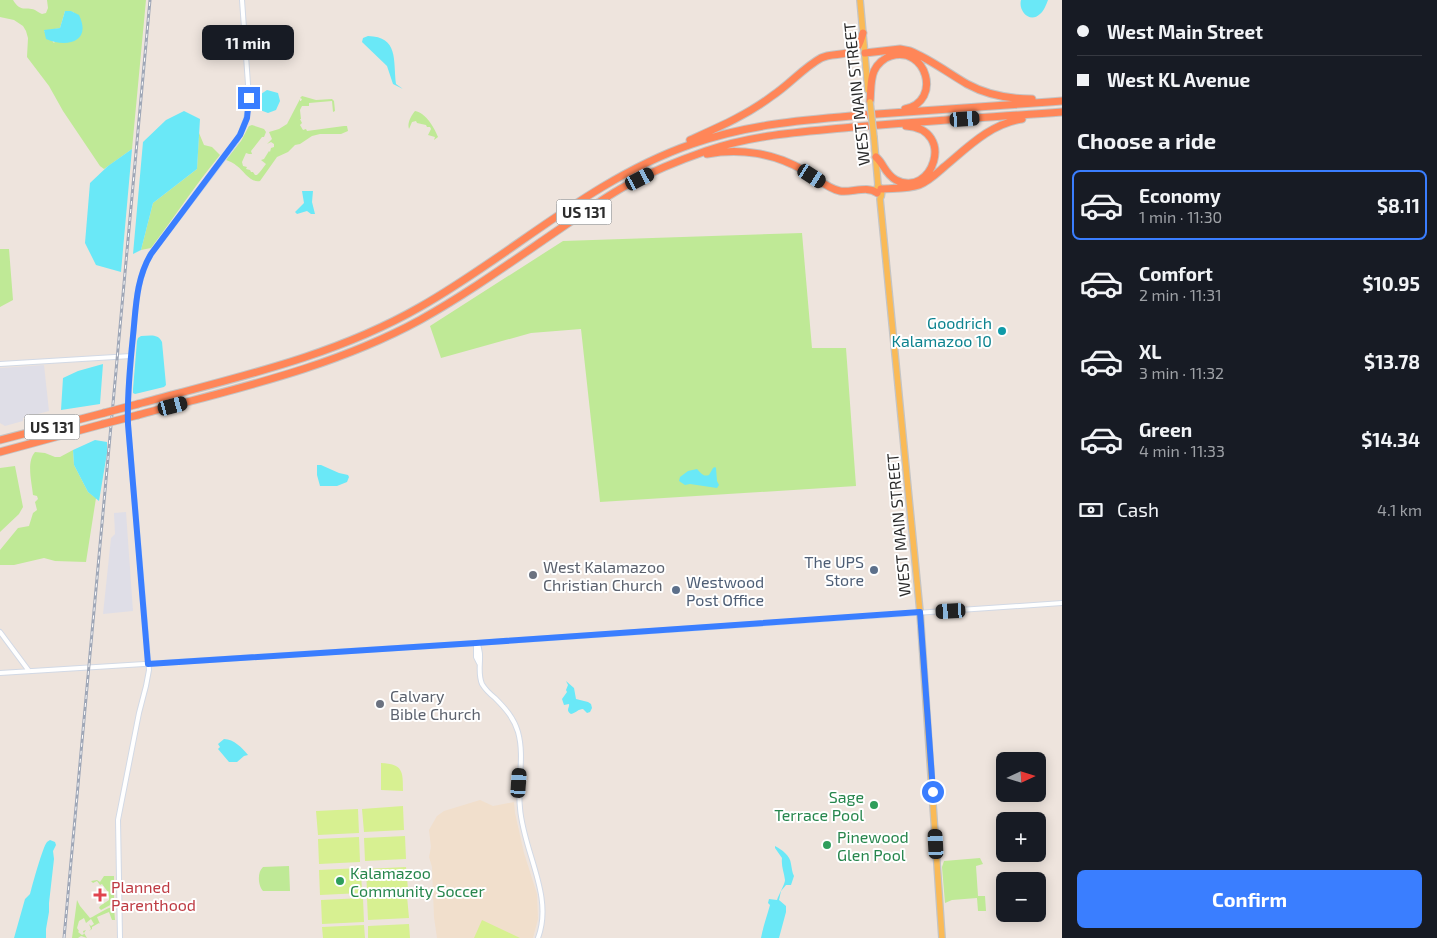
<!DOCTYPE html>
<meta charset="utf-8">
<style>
:root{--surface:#171b24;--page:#242831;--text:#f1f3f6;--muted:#9ea1a6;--line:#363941;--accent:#3a7eff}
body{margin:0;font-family:"Exo 2",sans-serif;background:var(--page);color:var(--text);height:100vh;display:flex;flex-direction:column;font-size:19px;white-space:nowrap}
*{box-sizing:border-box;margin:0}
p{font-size:16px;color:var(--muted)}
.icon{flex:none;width:28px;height:28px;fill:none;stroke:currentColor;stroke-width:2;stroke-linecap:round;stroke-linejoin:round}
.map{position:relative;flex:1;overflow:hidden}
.details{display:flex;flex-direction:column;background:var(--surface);width:375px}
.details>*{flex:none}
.guide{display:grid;align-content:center;height:110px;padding:0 15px;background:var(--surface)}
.needle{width:32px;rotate:86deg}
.fabs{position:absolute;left:996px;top:752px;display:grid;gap:10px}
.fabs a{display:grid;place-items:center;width:50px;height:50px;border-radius:8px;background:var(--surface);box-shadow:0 2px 12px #0003;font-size:25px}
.end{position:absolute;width:22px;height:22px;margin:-11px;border:6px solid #3a7eff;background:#fff;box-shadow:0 0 0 2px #fff}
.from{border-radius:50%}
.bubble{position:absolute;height:35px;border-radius:8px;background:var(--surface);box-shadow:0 2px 12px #0003;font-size:16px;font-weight:700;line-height:35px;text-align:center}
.car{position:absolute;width:15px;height:30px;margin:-15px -8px;border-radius:6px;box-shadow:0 0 4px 1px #0007;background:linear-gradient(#222 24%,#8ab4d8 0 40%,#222 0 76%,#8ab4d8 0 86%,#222 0)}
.guide b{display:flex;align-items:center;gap:18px;height:48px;font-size:19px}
.guide b+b{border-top:1px solid var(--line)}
.guide i{width:12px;height:12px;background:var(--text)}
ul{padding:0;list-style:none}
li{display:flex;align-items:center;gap:15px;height:70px;margin:0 10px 8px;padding:0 5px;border:2px solid transparent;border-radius:8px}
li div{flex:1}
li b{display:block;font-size:19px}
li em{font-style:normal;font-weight:700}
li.current{border-color:var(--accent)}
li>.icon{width:45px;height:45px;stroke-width:1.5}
h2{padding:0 15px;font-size:22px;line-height:60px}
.pay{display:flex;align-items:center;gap:12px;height:55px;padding:0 15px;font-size:19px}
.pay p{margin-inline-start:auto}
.action{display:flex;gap:10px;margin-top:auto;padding:10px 15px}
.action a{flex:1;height:58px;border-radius:8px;background:var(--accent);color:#fff;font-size:20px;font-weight:700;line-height:58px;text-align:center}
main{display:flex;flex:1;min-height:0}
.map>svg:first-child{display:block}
.industrial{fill:#dfdee7}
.education{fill:#f1dfcc}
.green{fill:#bfe996;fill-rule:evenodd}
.pitch{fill:#d7f091}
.water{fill:#6ae8f7}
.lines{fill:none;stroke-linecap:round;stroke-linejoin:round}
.tertiary-casing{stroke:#d2d9e5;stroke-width:6}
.primary-casing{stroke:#c4c4c4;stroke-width:8}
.motorway-casing{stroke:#c4c4c4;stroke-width:9}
.tertiary{stroke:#fff;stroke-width:4}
.primary{stroke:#faba56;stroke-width:5.5}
.motorway{stroke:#ff8658;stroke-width:7}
.rail-casing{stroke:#9fa7b7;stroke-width:3}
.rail{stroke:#fff;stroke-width:1;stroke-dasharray:4;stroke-linecap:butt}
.primary-bridge-casing{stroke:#c4c4c4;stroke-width:8;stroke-linecap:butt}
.motorway-bridge-casing{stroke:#c4c4c4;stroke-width:9;stroke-linecap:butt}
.primary-bridge{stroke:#faba56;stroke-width:5.5}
.motorway-bridge{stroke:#ff8658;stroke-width:7}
.route{stroke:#3a7eff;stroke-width:6}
.culture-dot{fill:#0f9aa8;stroke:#fff;stroke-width:2}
.service-dot{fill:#5c6f8a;stroke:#fff;stroke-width:2}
.worship-dot{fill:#6b7280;stroke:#fff;stroke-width:2}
.leisure-dot{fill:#2e9e5b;stroke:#fff;stroke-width:2}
.health-dot{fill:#e0444e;stroke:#fff;stroke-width:2}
.labels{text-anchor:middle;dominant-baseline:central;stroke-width:4;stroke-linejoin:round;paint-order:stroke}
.shield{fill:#fff;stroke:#6b6b6b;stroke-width:1}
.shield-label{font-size:15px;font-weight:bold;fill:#2c2c2c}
.street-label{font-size:16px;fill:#2c2c2c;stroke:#fff}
.culture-label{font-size:16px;fill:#0d838f;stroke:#fff;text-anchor:end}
.service-label{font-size:16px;fill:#4e5e75;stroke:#fff;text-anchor:end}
.worship-label{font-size:16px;fill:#5b616d;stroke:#fff;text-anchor:start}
.leisure-label{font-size:16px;fill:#27864d;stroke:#fff;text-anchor:start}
.health-label{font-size:16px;fill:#be3a42;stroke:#fff;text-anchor:start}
</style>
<main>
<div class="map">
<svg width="1062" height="938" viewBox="0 0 1062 938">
<rect width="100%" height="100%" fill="#eee4dd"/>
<path class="industrial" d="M44,365L49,411L23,418V421L5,426L0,423V368Z
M126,512L133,611L103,614L111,538L115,534L114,513Z"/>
<path class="education" d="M480,800L493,806L514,802L515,813L524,853L537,894L538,919L533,938H437L434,917L432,867L429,857L431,847L429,830L437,816L444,811Z"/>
<path class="green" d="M0,0H13C21,13 25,6 35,10C37,11 39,13 42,14L46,13L48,8L47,0H146L132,149L104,169L100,166L63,111L49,86L27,57L28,38L26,31L23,26L14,20L0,17ZM65,11L74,12L54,43L44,31L60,28Z
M302,96L316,100L332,99L334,101L335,111L333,112L332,101L309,103V106H302L300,110L301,119H300L302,123L300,125L303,130L306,129L307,131L344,126H347L348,131L341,134H320L312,136L300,144L295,145L288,152L277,157L260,181C250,183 244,171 237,166C234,163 229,161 226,160L241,141L249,126L252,125L264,129L266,132L264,137H262L251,151L252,154H249L246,153L242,162L243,166L247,167L246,169L250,170L251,172H253L255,175H257C261,171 263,168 266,164L261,160L264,159L269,151L270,152L271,148L274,147V144L271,142L267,144L272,139L269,132L279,129L287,124L300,99V101H301L302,99L300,98Z
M415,111C426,113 434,127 438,137L434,140L435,137L428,135L431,129L430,127H427L426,125L417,123L416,121L412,122L409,129C407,123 411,116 415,111Z
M199,133L204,145L212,147L220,155C195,185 174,218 151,248L141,250L153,203L197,169Z
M802,233L812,348H846L856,486L600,502L581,329L531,333L441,358L430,326L563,241Z
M0,249H9L13,300L0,307Z
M73,450L74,465L88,492L96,498L86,562L55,561L44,558L14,565H0V550L18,528L29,526L33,513L37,510L35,502L38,499L37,496L33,495C32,483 26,462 35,452L45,453L55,457H60Z
M15,466L23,507L19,514L0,532V468Z
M980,858L983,864L976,866L978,896H985L986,911H978L977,898L952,900L945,903L942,867L944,861Z
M289,866L290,891H263C258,886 257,872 263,867Z
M104,876H114V903L101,910L99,908L100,906L109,900V896L106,893L108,892L102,884L100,885L97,881L93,883L91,881L97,880L100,882Z
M77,900L80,906L90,918C97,915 107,907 114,907L115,920H112L109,912L97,917L100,924L99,923L92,927V929L89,931L91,929L89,924L91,926L94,924L91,919L86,923L84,918L79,921L77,928L79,931L78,932L82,935L84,934L83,931L86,930L84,933L87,938L81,936L78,938H72Z"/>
<path class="pitch" d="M381,763C403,764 403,771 403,791L381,790Z
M403,806L404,830L364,832L362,809Z
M358,809L359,833L318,835L316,811Z
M405,836L406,859L365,861L364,838Z
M359,837L360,862L319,864L318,839Z
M406,867L408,889L367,892L366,869Z
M361,868L362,893L320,895L319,870Z
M407,896L409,918L368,920L367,898Z
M363,898L364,922L322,924L321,900Z
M482,920L520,938H474Z
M409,924L410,938H368V926Z
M364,925L365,938H323L322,927Z"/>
<path class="water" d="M1021,0H1048C1046,5 1044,11 1040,14C1030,24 1018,11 1021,0Z
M65,11H71L79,15C92,42 67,48 46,39L44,30L60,28Z
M368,36C399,37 393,60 396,84L403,89L393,84L387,66L362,42L363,38Z
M267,90L278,93L280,101L276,110L268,113L260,110L259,100L261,94Z
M184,111L200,119L197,169L153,203L141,250L133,254L143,142L166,120Z
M132,149L121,272L96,265L85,243L90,183L108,166Z
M302,191H313L312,202L315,214H311L307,211L297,214L295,212L304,203Z
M141,336C149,336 158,333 162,342L166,385L164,387L135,394L133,393V389L137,341L138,338Z
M103,364L100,404L61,410L63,378L78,371Z
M95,440L107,442V453L99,501L88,492L74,465L73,450Z
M317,465H321L339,473L348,475L349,477L347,482L337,486H320L317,475Z
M715,467L716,468L717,481L719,485L717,488L690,484L685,485L679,481L680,477L688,471L697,469C701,473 703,477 709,475L713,468Z
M566,681L574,688L576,699L588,702L591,704L592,708L590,712L587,713L583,709C578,709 576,713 571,714C565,710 570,708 569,704L564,705L562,699L567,692L566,690L568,685Z
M224,739C234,739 242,748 248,755L244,756L237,762H229L218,749L220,747L218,744Z
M50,840L55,842L56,845L53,851L54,859L49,903V912L46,929V938H14L25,899L30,894C32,886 43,846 47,842C48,841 49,841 50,840Z
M775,846C782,850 790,855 791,864C792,869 792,872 794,876L791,885H786L781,891L779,900L786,906V912L779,938H761C763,927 767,916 770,905L768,903L769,899L777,900C779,894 785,884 785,880C784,872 781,866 782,858L775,848Z"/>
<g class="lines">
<g class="tertiary-casing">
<path id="tertiary" d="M0,364L131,356
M0,632L29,671
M476,643V657L479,663
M477,643C484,656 476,670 482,684C485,689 490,694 495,698C505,708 514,718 518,732C525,757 517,783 520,808C523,851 554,896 538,938
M0,673L477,643L1062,603
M120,938L118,820L139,713L146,686L149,670L128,424C127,395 130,365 133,336C136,308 136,279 151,254L236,142C244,128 249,114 249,98L242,0"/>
</g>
<g class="primary-casing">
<path id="primary" d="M860,0L868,90
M874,138L878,185L877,188
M878,185C882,190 883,194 880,199L920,612L942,938"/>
</g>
<g class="motorway-casing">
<path id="motorway" d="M865,53L900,49L910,51C930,59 948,73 967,84C987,95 1010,99 1032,99
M870,102C871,92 870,80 874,71C877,64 884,58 891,56C926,45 943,101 905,109
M690,140C719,127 747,115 772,96C789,85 803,68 821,58C831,53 845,56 855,50C860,46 861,38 863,33
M707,154C740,148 774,153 803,170C814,176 828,189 840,191C851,193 868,185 877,193
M876,157C884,164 885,174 896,180C932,199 957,129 906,126
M881,189C894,188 908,189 919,185C929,181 937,173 944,167C968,147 990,124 1022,119
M138,404C234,378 333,357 420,307C512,255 591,179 692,144C748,124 805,120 863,115C930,110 996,106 1062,101
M138,415C234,389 332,368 420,320C472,291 521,255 570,222C589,209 608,195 629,184C653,171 680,160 706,151C755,134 803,132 853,127C923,121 992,117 1062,112
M0,440L104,413
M0,452L103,424"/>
</g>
<use href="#tertiary" class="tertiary"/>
<use href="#primary" class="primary"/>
<use href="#motorway" class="motorway"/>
<g class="rail-casing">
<path id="rail" d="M64,938L150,0"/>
</g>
<use href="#rail" class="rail"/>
<g class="primary-bridge-casing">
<path id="primary-bridge" d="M870,102L874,138"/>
</g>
<g class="motorway-bridge-casing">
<path id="motorway-bridge" d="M104,413L138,404
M103,424L138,415"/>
</g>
<use href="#primary-bridge" class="primary-bridge"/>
<use href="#motorway-bridge" class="motorway-bridge"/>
</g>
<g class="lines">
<path class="route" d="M249,98L247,118L240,135L151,254C136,279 136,307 133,336C130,365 127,395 128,424L148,664L476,643L920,612L933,792"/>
</g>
<circle class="culture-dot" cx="1002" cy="331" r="5"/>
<g class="service-dot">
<circle cx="874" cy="570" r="5"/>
<circle cx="676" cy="590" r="5"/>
</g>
<g class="worship-dot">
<circle cx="533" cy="575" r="5"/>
<circle cx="380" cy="704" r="5"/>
</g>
<g class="leisure-dot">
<circle cx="874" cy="805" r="5"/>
<circle cx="827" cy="845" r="5"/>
<circle cx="340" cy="881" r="5"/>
</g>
<path class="health-dot" d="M97.5 887.5h5v5h5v5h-5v5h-5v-5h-5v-5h5z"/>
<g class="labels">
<g class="shield">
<rect x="556.5" y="199.5" width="55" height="25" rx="4"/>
<rect x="24.5" y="414.5" width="55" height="25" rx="4"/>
</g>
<g class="shield-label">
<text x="584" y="212">US 131</text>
<text x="52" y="427">US 131</text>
</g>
<g class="street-label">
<text transform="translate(856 94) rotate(-96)">WEST MAIN STREET</text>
<text transform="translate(898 525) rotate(-95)">WEST MAIN STREET</text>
</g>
<g class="culture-label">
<text x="992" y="322">Goodrich<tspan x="992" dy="18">Kalamazoo 10</tspan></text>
</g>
<g class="service-label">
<text x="864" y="561">The UPS<tspan x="864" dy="18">Store</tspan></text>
<text x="686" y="581" text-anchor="start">Westwood<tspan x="686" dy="18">Post Office</tspan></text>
</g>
<g class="worship-label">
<text x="543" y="566">West Kalamazoo<tspan x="543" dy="18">Christian Church</tspan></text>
<text x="390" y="695">Calvary<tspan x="390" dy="18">Bible Church</tspan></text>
</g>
<g class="leisure-label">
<text x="864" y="796" text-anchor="end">Sage<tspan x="864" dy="18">Terrace Pool</tspan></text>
<text x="837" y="836">Pinewood<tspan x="837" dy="18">Glen Pool</tspan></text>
<text x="350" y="872">Kalamazoo<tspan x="350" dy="18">Community Soccer</tspan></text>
</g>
<g class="health-label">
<text x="111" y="886">Planned<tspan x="111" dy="18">Parenthood</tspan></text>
</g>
</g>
</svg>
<div class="fabs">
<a><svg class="needle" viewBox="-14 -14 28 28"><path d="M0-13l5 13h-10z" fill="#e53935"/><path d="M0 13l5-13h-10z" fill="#9ea1a6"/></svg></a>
<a>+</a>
<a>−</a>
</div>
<i class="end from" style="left:933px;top:792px"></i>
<i class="end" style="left:249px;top:98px"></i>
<div class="bubble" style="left:202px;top:25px;width:92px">11 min</div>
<i class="car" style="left:965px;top:119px;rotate:86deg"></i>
<i class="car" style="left:812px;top:176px;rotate:123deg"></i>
<i class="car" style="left:640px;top:179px;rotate:63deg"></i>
<i class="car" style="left:173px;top:406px;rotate:75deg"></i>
<i class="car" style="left:951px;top:611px;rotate:267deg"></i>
<i class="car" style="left:519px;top:783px;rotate:4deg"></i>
<i class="car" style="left:936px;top:844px;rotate:357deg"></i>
</div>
<section class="details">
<div class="guide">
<b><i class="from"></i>West Main Street</b>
<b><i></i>West KL Avenue</b>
</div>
<h2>Choose a ride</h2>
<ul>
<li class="current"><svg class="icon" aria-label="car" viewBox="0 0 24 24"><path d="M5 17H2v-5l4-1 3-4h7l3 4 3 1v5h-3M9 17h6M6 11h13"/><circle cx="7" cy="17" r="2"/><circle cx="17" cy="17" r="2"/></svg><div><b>Economy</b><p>1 min · 11:30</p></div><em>$8.11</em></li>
<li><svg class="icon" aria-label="car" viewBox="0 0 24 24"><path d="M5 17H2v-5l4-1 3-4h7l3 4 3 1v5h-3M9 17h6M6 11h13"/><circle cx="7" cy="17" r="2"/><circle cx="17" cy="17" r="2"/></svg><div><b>Comfort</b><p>2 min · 11:31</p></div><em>$10.95</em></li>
<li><svg class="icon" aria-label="car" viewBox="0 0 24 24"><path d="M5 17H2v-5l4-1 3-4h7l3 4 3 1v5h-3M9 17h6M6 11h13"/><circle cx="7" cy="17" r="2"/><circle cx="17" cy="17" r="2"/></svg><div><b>XL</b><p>3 min · 11:32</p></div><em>$13.78</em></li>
<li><svg class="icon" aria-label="car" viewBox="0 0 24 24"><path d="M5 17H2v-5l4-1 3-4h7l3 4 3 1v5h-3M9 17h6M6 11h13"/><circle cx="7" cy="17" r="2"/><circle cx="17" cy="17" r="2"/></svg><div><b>Green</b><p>4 min · 11:33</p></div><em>$14.34</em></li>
</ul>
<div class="pay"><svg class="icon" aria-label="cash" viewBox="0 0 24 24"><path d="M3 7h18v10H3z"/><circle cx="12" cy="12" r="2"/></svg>Cash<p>4.1 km</p></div>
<div class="action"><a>Confirm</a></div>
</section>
</main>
